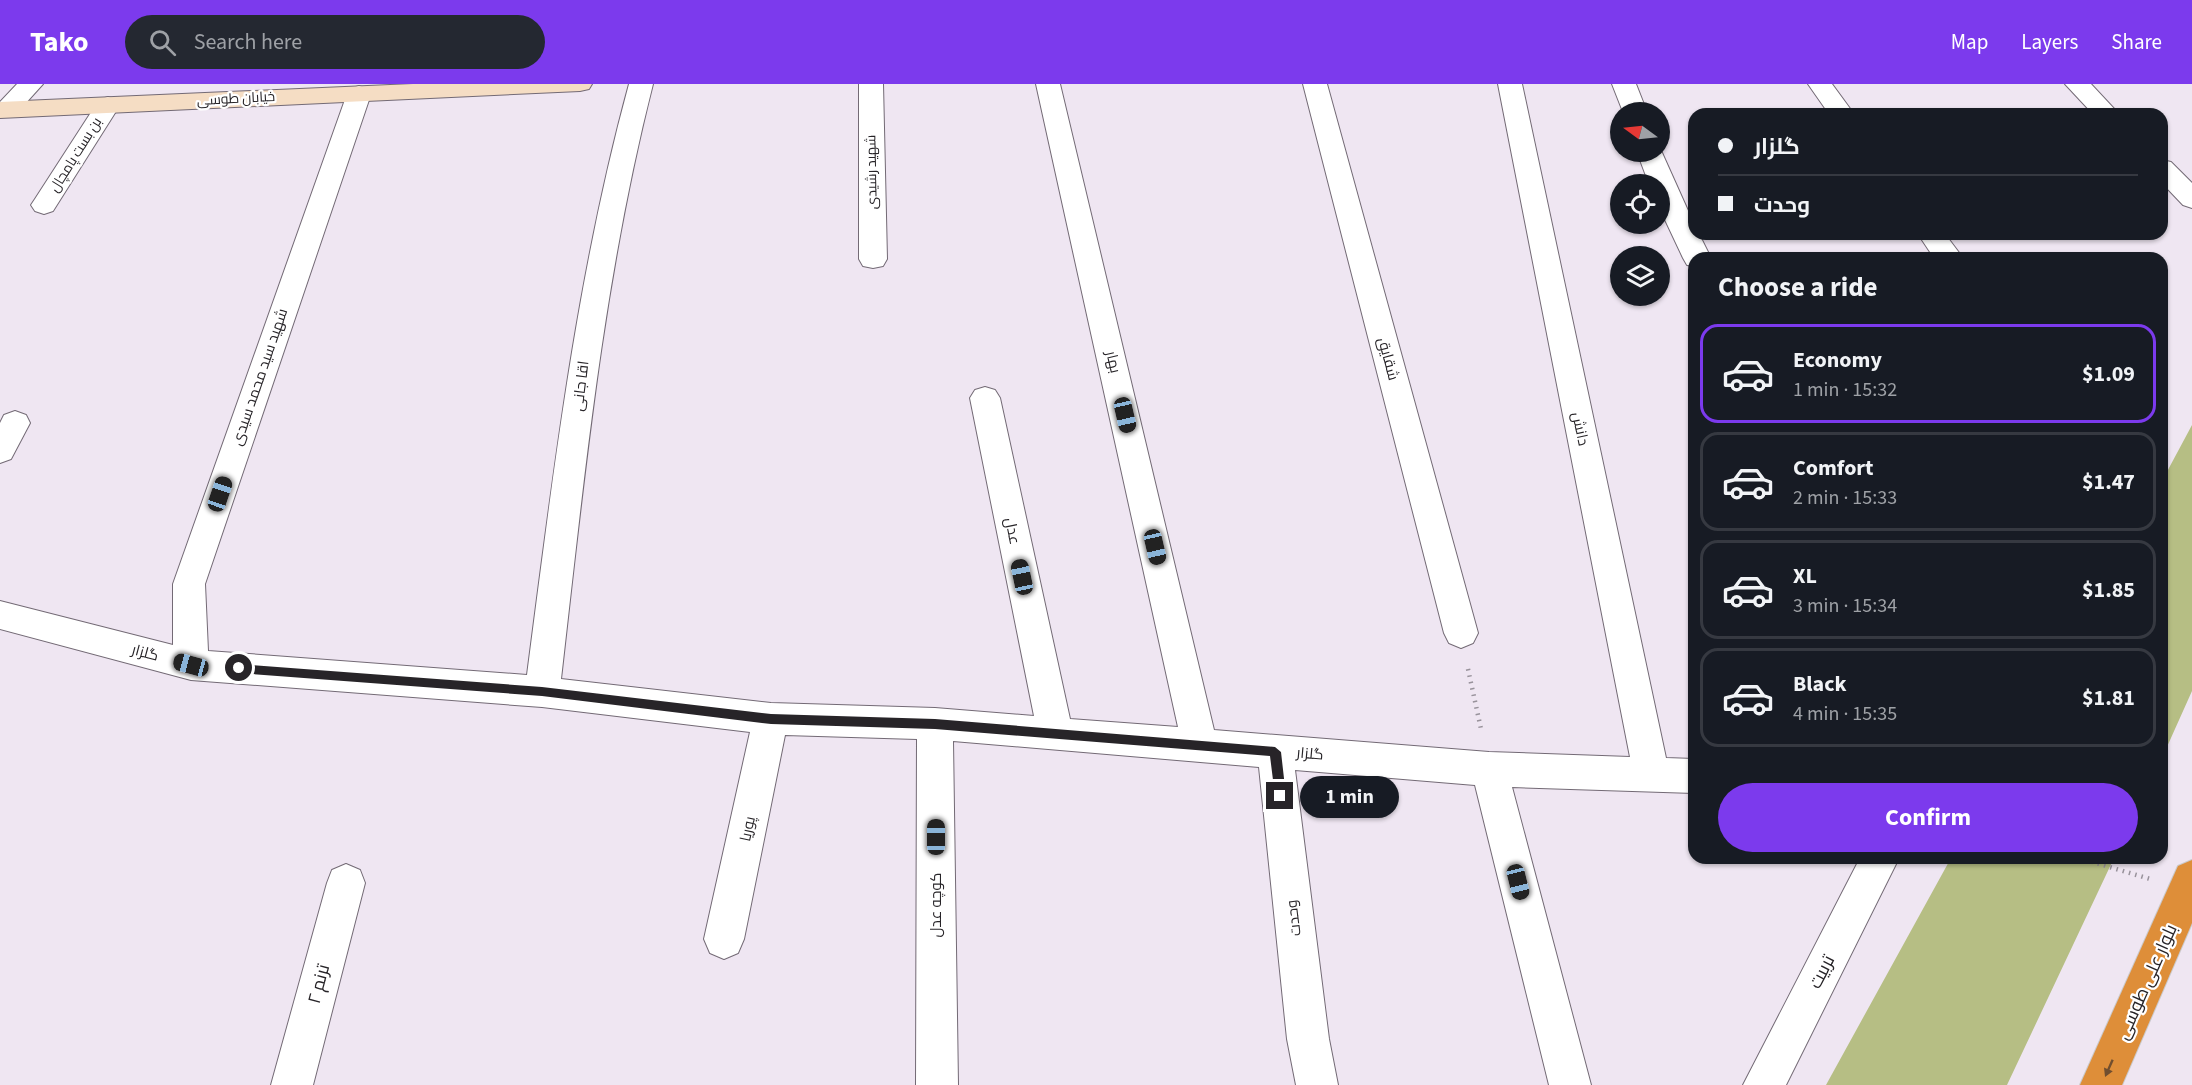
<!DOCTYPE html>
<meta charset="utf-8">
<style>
:root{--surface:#171b24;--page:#242831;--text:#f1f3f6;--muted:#9ea1a6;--line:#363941;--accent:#7c3aed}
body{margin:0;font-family:"Source Sans 3",Cairo,sans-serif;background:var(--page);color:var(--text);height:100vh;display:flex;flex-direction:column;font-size:22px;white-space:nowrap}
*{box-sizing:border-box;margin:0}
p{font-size:20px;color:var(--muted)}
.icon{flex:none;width:33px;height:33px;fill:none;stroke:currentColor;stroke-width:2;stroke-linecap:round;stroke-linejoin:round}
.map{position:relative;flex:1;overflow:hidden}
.panel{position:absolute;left:1688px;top:168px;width:480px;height:612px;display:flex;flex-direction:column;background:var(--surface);border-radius:18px;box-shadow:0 2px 4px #0004}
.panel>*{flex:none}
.banner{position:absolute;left:1688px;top:24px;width:480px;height:132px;border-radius:18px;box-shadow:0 2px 4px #0004;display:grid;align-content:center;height:132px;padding:0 30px;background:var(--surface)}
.needle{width:39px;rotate:285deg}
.fabs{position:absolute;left:1610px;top:18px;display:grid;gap:12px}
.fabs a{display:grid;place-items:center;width:60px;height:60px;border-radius:50%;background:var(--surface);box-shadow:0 2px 4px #0004;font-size:30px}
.end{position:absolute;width:27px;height:27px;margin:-14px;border:8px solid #272428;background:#fff;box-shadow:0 0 0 3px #fff}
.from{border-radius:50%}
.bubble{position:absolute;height:42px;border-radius:21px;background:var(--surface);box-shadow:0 2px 4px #0004;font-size:20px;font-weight:700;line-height:42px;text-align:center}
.car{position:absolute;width:18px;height:36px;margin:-18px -9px;border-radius:8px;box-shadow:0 0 4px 2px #0007;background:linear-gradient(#222 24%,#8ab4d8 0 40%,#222 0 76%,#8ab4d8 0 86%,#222 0)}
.banner b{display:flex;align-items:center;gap:21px;height:57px;font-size:22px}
.banner b+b{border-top:2px solid var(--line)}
.banner i{width:15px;height:15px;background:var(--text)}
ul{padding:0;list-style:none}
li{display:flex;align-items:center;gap:18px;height:99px;margin:0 12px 9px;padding:0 18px;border:3px solid var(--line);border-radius:18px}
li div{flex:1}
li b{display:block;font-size:22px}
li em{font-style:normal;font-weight:700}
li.selected{border-color:var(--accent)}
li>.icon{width:54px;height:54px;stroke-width:1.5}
h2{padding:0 30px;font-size:27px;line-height:72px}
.cta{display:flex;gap:12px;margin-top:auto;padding:12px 30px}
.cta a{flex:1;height:69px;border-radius:36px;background:var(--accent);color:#fff;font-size:24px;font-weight:700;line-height:69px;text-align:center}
header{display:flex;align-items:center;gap:36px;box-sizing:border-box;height:84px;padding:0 30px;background:var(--accent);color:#fff}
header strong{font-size:28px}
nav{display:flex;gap:33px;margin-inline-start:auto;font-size:21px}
.search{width:420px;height:54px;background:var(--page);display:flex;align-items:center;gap:15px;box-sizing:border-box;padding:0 21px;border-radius:33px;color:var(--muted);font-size:22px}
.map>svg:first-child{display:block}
.green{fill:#b6be84}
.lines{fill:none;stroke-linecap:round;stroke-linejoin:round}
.street-casing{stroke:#736a75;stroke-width:2}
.secondary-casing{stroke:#736a75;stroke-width:2}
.highway-casing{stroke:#cbcacb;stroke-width:2}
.path{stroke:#98929b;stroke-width:4.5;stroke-dasharray:1.5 5;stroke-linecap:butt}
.street{fill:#fff;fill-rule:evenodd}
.secondary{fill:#f5ddc4;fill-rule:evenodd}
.highway{fill:#de8e39;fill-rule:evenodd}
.oneway{fill:#704e2f}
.route{fill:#272428}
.labels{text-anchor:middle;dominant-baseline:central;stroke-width:4.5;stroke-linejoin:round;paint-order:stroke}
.far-street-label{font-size:14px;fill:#272428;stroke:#fff}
.street-label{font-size:15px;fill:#272428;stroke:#fff}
.near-street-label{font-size:18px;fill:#272428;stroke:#fff}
</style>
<header>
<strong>Tako</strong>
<div class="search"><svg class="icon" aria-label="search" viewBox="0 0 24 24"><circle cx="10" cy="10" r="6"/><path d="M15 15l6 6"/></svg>Search here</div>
<nav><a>Map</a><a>Layers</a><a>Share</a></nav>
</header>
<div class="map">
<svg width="2192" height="1001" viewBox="0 0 2192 1001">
<rect width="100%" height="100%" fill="#efe6f2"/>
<path class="green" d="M2192,341V607L2162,674V397Z
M1951,774H2114L2007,1001H1826Z"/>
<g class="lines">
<g class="street-casing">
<path id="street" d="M17,0H43L15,31L0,32V18Z
M629,0H653C603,196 584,395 561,595L771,619L935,624L1034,632L970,314L975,306L985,303L995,306L1000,314L1070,635L1178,643L1036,0H1060L1214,646L1489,668L1630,673L1498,0H1522L1666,674L1694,675V709L1512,703L1591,1001H1549L1475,701L1295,686L1329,955L1338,1001H1296L1287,955L1259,683L953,657L958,1001H916L917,655L785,651L744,855L738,869L724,875L710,869L704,855L750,648L542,623L191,596L0,545V517L173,561V500L347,10L350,5L359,2L368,5L371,10L205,500L208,567L527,591C553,392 576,194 629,0Z
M859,0H883L887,175L883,182L873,184L863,182L859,175Z
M1303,0H1327L1478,549L1473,559L1461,564L1449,559L1444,549Z
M1612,0H1636L1647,28H1623Z
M1808,0H1832L1854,30H1829Z
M2065,0H2091L2119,30H2093Z
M108,13L117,16L120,21L53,127L44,130L35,127L31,121L35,115L99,16Z
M1659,62L1694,140V150H1699L1711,174H1694V182L1687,181L1683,174L1659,123V100H1649L1637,68H1659Z
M2162,76L2171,78L2192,99V124L2183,121L2162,99Z
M1918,150H1945L1963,174H1934Z
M15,327L26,331L30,339L11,375L0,379V339L4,331Z
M1860,774H1899L1786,1001H1743Z
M346,780L360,786L365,799L313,1001H271L327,799L332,786Z"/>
</g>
<g class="secondary-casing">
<path id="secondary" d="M413,0H592L589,5L580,7L0,34V18Z"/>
</g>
<g class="highway-casing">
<path id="highway" d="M2192,776V839L2122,1001H2080L2178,782Z"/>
</g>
<path class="path" d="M1468,585L1481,645
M2079,774L2150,795"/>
<use href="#street" class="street"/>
<use href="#secondary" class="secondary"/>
<use href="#highway" class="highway"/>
</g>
<defs><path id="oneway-solid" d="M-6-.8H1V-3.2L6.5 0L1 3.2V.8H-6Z" transform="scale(1.5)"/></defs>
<use class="oneway" href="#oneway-solid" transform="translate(2109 984) rotate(114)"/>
<path class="route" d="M239,580L542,603L771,630L935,635L1275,663L1281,668L1286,712L1280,717L1275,712L1270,672L935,645L771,640L542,612L239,589L234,584Z"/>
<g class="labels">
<g class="far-street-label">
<text transform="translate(236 15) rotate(-3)">خیابان طوسی</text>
<text transform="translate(76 71) rotate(-58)">بن بست پامچال</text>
<text transform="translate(872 88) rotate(-91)">شهید رشیدی</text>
</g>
<g class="street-label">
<text transform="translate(1388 275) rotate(75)">شقایق</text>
<text transform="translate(1113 278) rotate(77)">بهار</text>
<text transform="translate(260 293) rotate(-71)">شهید سید محمد سیدی</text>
<text transform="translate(581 302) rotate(-83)">اقا جانی</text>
<text transform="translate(1580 345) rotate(78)">دانش</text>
<text transform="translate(1012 447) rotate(78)">عدل</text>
<text transform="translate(145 569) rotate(15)">گلزار</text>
<text transform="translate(1310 670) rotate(5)">گلزار</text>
<text transform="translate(748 745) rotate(-78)">پوریا</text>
<text transform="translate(936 821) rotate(-90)">کوچه عدل</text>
<text transform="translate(1294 834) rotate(-97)">وحدت</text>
</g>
<g class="near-street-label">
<text transform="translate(1822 888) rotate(-63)">تربیت</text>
<text transform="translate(2147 898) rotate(-66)">بلوار علی طوسی</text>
<text transform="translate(319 900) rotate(-75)">ترنم ۲</text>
</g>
</g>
</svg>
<div class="fabs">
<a><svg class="needle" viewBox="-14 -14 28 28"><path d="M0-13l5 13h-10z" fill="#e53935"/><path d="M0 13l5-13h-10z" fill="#9ea1a6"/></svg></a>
<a><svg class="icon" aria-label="locate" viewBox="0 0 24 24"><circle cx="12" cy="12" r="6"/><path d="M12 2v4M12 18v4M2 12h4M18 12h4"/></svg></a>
<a><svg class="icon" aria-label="layers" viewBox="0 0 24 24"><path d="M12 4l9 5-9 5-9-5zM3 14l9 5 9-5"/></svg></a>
</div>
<i class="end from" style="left:239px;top:584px"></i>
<i class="end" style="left:1280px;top:712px"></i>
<div class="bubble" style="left:1300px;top:692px;width:99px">1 min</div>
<i class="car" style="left:1125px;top:331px;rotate:167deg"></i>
<i class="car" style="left:220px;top:410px;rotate:19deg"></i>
<i class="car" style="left:1155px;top:463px;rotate:167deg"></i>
<i class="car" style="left:1022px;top:493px;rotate:348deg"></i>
<i class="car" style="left:191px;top:581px;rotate:285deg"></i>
<i class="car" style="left:936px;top:753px;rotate:0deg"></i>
<i class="car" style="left:1518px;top:798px;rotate:166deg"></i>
<div class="banner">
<b><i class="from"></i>گلزار</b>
<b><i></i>وحدت</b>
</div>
<section class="panel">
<h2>Choose a ride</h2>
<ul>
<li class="selected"><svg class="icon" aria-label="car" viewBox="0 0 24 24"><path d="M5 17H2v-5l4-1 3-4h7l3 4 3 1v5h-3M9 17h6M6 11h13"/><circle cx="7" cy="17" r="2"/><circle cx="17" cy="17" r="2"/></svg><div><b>Economy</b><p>1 min · 15:32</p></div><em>$1.09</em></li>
<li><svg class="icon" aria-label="car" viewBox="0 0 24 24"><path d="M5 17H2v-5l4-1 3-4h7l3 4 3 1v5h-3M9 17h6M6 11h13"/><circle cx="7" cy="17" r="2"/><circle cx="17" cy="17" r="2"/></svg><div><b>Comfort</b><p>2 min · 15:33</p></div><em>$1.47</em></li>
<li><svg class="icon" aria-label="car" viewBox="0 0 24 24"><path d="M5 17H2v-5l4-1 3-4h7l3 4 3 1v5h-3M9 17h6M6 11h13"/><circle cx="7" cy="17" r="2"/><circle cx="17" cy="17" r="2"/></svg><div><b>XL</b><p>3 min · 15:34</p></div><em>$1.85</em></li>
<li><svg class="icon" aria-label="car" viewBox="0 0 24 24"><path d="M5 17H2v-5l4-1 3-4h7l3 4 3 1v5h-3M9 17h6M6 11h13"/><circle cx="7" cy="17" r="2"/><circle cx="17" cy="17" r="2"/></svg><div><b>Black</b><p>4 min · 15:35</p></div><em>$1.81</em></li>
</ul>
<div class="cta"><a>Confirm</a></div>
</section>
</div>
